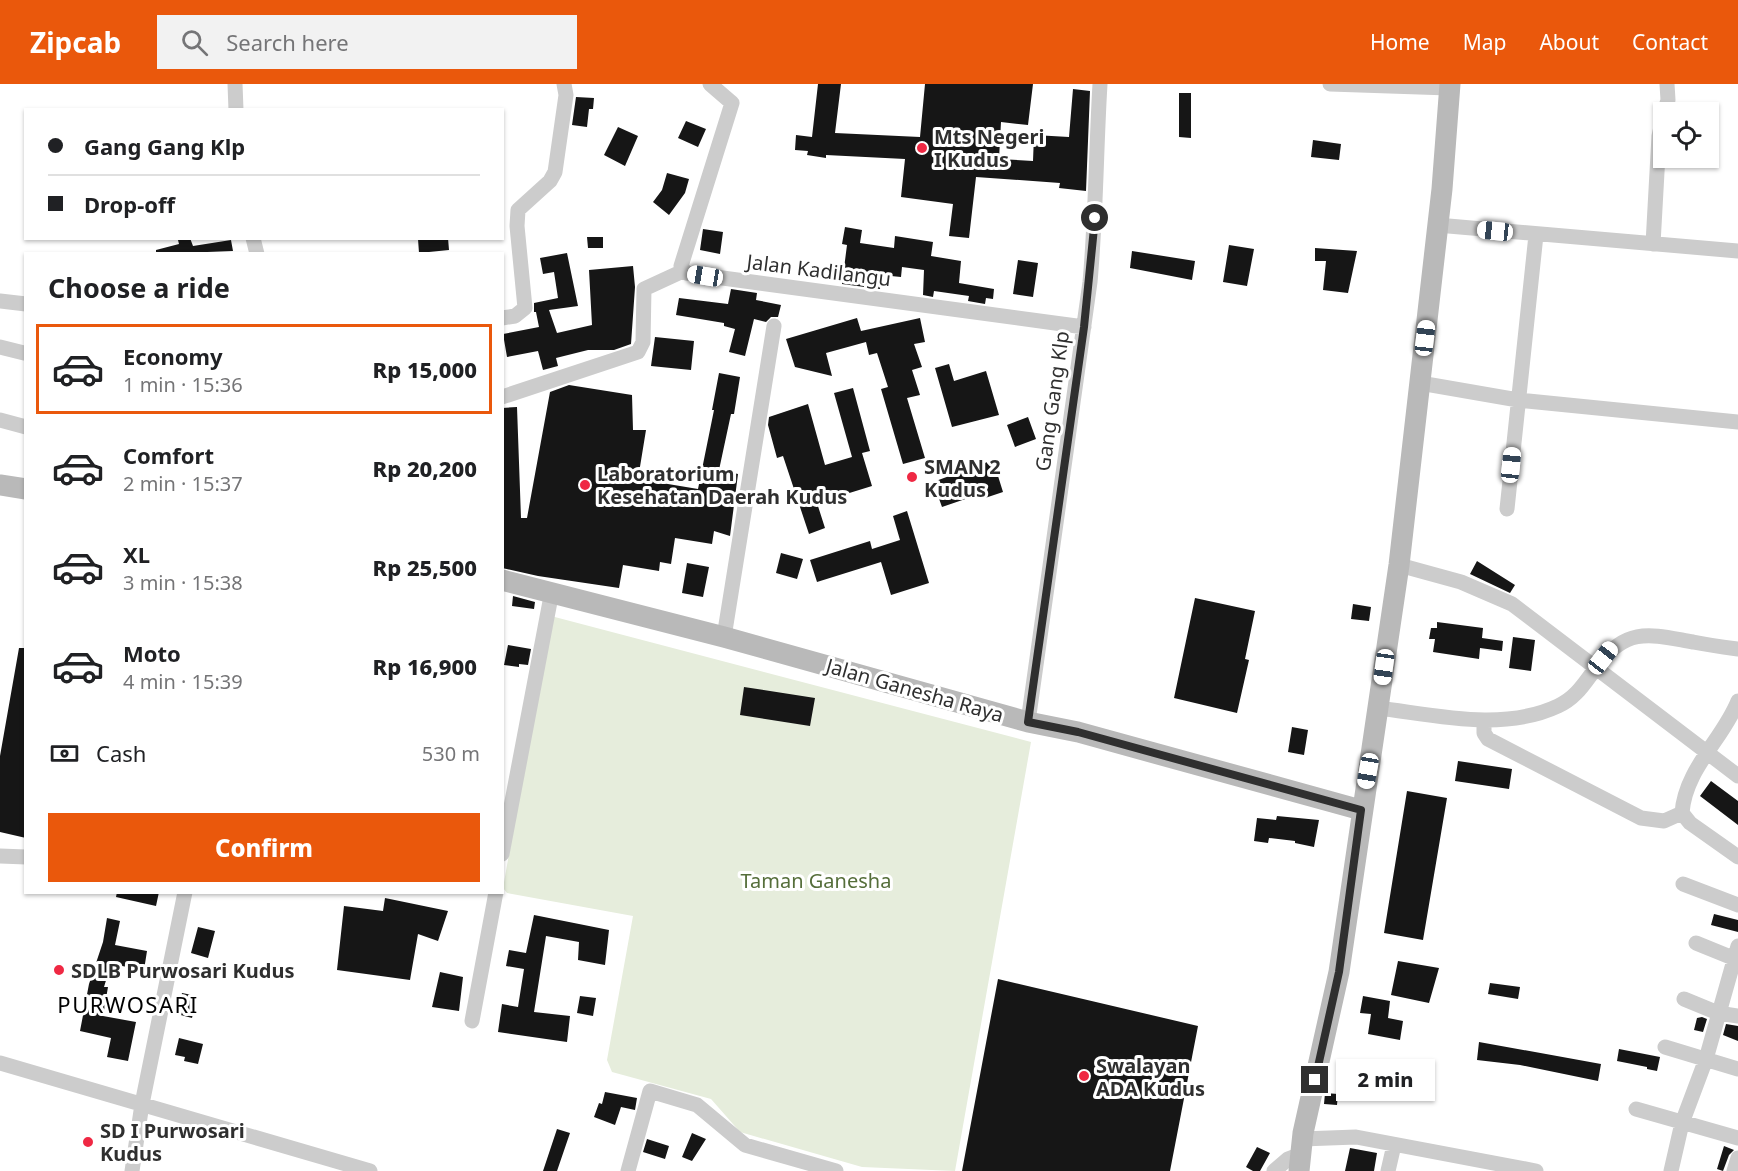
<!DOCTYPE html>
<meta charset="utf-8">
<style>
:root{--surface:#fff;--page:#f2f2f2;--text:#202124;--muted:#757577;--line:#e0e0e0;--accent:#ea580c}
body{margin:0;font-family:"Noto Sans",sans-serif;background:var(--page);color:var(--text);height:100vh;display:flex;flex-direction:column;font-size:22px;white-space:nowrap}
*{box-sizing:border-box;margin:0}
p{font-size:20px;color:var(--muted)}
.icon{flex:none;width:33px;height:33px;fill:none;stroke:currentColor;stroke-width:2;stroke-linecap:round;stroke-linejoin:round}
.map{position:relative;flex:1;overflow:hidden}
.drawer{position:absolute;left:24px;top:168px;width:480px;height:642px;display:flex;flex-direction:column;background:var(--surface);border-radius:0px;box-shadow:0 2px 4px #0004}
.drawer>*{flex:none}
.banner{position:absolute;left:24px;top:24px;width:480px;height:132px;border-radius:0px;box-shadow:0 2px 4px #0004;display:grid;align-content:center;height:132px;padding:0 24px;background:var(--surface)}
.fabs{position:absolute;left:1653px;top:18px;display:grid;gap:12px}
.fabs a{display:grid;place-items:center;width:66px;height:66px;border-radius:0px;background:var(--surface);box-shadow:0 2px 4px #0004;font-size:30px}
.end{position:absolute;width:27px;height:27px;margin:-14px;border:8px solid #2f2f2f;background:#fff;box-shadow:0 0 0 3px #fff}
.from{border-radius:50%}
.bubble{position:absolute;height:42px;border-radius:0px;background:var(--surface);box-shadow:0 2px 4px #0004;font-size:20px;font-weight:800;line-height:42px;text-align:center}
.car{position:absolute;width:18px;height:36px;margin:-18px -9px;border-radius:8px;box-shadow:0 0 4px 2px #0007;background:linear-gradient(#fff 24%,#345 0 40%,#fff 0 76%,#345 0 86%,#fff 0)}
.banner b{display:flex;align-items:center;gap:21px;height:57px;font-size:22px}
.banner b+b{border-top:2px solid var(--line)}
.banner i{width:15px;height:15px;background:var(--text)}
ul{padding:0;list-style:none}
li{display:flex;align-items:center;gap:18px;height:90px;margin:0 12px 9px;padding:0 12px;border:3px solid transparent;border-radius:0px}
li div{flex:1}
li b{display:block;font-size:22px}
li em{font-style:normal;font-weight:800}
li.on{border-color:var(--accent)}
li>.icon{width:54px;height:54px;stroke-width:1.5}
h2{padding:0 24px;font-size:27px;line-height:72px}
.pay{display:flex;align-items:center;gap:15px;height:66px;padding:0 24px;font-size:22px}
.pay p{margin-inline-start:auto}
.primary-button{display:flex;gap:12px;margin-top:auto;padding:12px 24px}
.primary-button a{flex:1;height:69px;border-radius:0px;background:var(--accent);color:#fff;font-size:24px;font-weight:800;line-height:69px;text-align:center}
header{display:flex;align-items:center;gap:36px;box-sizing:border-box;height:84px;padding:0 30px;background:var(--accent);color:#fff}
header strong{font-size:28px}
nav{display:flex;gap:33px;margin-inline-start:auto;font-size:21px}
.search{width:420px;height:54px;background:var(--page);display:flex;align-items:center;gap:15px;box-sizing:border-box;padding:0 21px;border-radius:0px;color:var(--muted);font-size:22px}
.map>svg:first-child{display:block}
.green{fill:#e6eddc}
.building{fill:#161616}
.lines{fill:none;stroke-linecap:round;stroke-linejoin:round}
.street{stroke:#ccc;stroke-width:15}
.secondary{stroke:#b9b9b9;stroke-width:21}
.route{stroke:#2f2f2f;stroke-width:8}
.poi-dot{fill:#ef2843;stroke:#fff;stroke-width:2}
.labels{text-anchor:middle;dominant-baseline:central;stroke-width:6;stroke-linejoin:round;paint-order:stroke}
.poi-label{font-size:20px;font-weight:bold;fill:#2f2f2f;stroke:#fff;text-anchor:start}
.street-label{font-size:20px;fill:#2f2f2f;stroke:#fff}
.park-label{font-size:20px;fill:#556e3a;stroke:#fff}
.quarter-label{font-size:22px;letter-spacing:1.5px;fill:#000;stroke:#fff}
</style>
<header>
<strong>Zipcab</strong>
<div class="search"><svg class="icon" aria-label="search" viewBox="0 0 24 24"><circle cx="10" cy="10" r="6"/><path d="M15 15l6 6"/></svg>Search here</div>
<nav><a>Home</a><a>Map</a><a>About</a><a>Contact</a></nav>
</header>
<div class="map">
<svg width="1738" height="1087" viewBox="0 0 1738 1087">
<rect width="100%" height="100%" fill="#fff"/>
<path class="green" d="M551,532L1031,658L955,1087L862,1083L740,1048L711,1015L612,988L607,976L633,832L507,809L503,804Z"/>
<path class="building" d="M818,0H841L835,49L920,53L925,0H1033L1028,41L1001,38L999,75L1033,77L1034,51L1069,53L1073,5L1090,7L1086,107L1059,104L1060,99L976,93L969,154L949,152L953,120L901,113L905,75L826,71V74L807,71L808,67L795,66L796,51L812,53Z
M1179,9H1191V54L1179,53Z
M576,13L594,14L593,25H589L587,43L572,41Z
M686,37L706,45L698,63L678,54Z
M618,43L638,52L625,82L604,71Z
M1313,56L1341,60L1339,76L1311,73Z
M667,89L689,95L685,109L669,131L653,118L662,106Z
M845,143L862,146L860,159L894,164L895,152L933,158L931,172L961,177L959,199L994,205L993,215L986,214L985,220L968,217L969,212L934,207L933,213L923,211L924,186L902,183L901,193L881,191L880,205L842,200L847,161L842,160Z
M703,145L723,148L720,170L700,166Z
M587,153H603V164H588Z
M190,154L193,162L231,156L233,167L156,170V166L179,160L178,156Z
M448,154L449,166L419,169L418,155Z
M1229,161L1254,165L1247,202L1223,198Z
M1315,164L1357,167L1348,209L1323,206L1326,177H1315Z
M1132,167L1195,177L1192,196L1130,184Z
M567,169L578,222L549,226L557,249L592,241L589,186L633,182L635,203L631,260L614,266H588L556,274L558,282L543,286L538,267L507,273L503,250L539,243L536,228H534V219L558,214L554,188L543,190L540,174Z
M1018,176L1038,179L1033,213L1013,210Z
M731,205L757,209L756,216L781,221L778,233H771L766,238L754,235L745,272L729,268L735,245L724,242V239L676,231L679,214L728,220Z
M857,234L861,247L920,234L925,258L914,260L922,283L912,286L920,311L907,314L925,374L903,380L881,305L888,303L877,269L869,271L866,258L826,269L832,292L795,283L786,255Z
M655,253L694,257L691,286L651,282Z
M949,280L954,297L986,287L999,331L952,343L935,284Z
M719,289L740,293L734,330H731L719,386L738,390L730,452L714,447L712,460L675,454L671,480L660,478L659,487L623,481L619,504L538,492L502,484V324L517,323L521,434H527L550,308L569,301L632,311L633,346H646L638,395L698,405L714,326H712Z
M853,304L870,367L862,369L872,402L817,419L825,444L809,450L783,372L777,374L768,341L769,333L808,320L825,381L852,373L834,309Z
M1028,333L1036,355L1015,363L1007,341Z
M993,376L1003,408L982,415L980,410L942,423L933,398Z
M907,427L929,499L891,511L881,478L817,498L810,476L870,457L872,465L900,456L893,432Z
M781,469L803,475L797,495L776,489Z
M1477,477L1515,501L1510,509L1470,490Z
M687,479L709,483L703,513L682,509Z
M513,512L535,518L534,525L512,522Z
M1195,514L1255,527L1245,575L1249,576L1237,629L1174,614Z
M1353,520L1371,523L1369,537L1351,535Z
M1437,538L1483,544L1482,554L1503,557L1502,567L1480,564L1479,575L1433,568L1435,555H1429L1431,544H1437Z
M1513,553L1535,556L1531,587L1509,584Z
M508,561L531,565L528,581L519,580V583L504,581Z
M19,564H26V754L0,748V672Z
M744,603L815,614L810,642L740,631Z
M1292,643L1308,646L1304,671L1288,668Z
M1458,677L1512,685L1509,705L1455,697Z
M1711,697L1738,717V741L1700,712Z
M1407,707L1447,714L1423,856L1384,849Z
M1277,732L1319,736L1314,763L1295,759V757L1269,754L1268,759L1254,757L1257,734L1276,736Z
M117,808H159L156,822L116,813Z
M385,814L448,827L438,857L418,850L410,896L337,886L344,822L383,827Z
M1714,830L1738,836V848L1711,841Z
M534,831L609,846L605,881L578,876L579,858L546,852L534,928L570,932L567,958L498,948L502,920L518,923L524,885L506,882L509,866L526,869Z
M107,834L120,837L115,861L147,867L144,886L111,880L104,903H108L103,932L136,938L128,977L107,973L111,954L80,947L89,900L103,858Z
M198,843L215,847L208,874L191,869Z
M1398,877L1439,884L1429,919L1391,911Z
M440,888L463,893L459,927L432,923Z
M998,895L1198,942L1170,1087H962Z
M1490,899L1520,903L1518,915L1488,910Z
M182,909L197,912L192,934L177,930Z
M580,912L596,914L593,932L577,929Z
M1363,912L1390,917L1388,934L1403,937L1400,956L1368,950L1371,930L1360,929Z
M1702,933L1707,935L1703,948L1694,946L1697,934Z
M1726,940L1738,942V957L1723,951Z
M179,954L203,960L198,980L184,977L185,973L175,971Z
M1479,958L1601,980L1598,997L1520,981L1477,976Z
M1619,965L1660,973L1657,987L1647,985V983L1617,977Z
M605,1008L637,1014L635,1026L621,1023L615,1041L594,1033L599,1019L602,1020Z
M1325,1009L1338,1010L1337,1021L1324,1020Z
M557,1045L570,1049L557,1087H543Z
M692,1049L706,1055L692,1077L682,1073Z
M647,1055L669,1062L665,1075L643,1068Z
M1724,1062L1734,1066L1729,1071L1723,1087L1717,1085Z
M1257,1063L1270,1069L1260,1087H1253L1246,1083Z
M1350,1064L1377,1069L1374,1087H1345Z"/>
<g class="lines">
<path class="street" d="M235,0L236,26
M710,0L732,19L681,182L686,189L1084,243
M1330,0L1449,4
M1664,28L1668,16L1667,0
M1437,141L1738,167
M253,154L257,170
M1653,160L1659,52L1664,29
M0,217L26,220
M502,234L515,232L525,224L517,142L518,126L550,97L555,88L566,11L564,0
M0,263L24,269
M1420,299L1518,316L1738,338
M502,313L638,268L643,258L644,205L683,187
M0,336L26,343
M1507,425L1536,151
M1399,481L1461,498L1512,520L1738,692
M724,553L774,242
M1738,617C1723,655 1685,685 1682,729L1690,739L1738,773
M1378,624C1435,631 1503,648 1558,622C1578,613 1586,596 1599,580C1628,542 1652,551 1693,558C1708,561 1723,563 1738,565
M1484,637V649L1488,655L1641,734L1664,737L1682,729
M1028,638L1090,198C1096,132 1096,66 1100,0
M502,770L552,507
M0,772L26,773
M1683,800L1738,821
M1696,859L1738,876
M1684,915L1718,929L1738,932
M472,937L496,808
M1665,963L1738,985
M0,979L370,1087
M1636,1025L1738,1054
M1302,1055L1356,1053L1536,1087
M132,1087L142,1020L185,808
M628,1087L650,1007L697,1021L745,1061L836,1087
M1274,1087L1288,1075L1301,1070
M1388,1087L1394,1061
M1671,1087L1682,1039L1706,975L1738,862
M1734,1087L1738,1074"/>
<path class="secondary" d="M0,401L26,405
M502,496L724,553L1028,638L1078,648L1361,726
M1299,1087L1303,1049L1339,888L1399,481L1442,105L1450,0"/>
</g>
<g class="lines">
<path class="route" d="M1095,134L1084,243L1028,638L1078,648L1361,726L1339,888L1315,996"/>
</g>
<g class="poi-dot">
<circle cx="922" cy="64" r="6"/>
<circle cx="912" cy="393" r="6"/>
<circle cx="585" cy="401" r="6"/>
<circle cx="59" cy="886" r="6"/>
<circle cx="1084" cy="992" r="6"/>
<circle cx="88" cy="1058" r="6"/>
</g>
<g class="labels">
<g class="poi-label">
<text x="934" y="52">Mts Negeri<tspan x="934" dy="23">I Kudus</tspan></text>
<text x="924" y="382">SMAN 2<tspan x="924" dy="23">Kudus</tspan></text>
<text x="597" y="389">Laboratorium<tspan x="597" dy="23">Kesehatan Daerah Kudus</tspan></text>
<text x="71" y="886">SDLB Purwosari Kudus</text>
<text x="1096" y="981">Swalayan<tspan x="1096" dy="23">ADA Kudus</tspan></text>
<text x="100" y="1046">SD I Purwosari<tspan x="100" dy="23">Kudus</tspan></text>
</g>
<g class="street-label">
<text transform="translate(819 186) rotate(7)">Jalan Kadilangu</text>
<text transform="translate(1052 317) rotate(-82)">Gang Gang Klp</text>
<text transform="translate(915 606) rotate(16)">Jalan Ganesha Raya</text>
</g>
<g class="park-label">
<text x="816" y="796">Taman Ganesha</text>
</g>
<g class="quarter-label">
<text x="128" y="920">PURWOSARI</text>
</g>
</g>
</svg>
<div class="fabs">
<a><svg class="icon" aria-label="locate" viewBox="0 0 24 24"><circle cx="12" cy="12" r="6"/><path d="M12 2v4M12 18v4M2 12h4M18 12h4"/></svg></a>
</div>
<i class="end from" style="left:1095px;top:134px"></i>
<i class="end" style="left:1315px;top:996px"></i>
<div class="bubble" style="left:1336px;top:975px;width:99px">2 min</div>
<i class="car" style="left:1495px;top:147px;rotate:276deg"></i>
<i class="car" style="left:705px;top:192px;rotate:279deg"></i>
<i class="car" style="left:1425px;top:254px;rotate:7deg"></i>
<i class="car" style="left:1511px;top:381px;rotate:6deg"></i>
<i class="car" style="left:1603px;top:574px;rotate:38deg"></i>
<i class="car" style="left:1384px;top:583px;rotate:188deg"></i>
<i class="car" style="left:1368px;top:687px;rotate:190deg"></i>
<div class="banner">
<b><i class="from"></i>Gang Gang Klp</b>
<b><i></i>Drop-off</b>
</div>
<section class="drawer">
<h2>Choose a ride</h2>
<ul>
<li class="on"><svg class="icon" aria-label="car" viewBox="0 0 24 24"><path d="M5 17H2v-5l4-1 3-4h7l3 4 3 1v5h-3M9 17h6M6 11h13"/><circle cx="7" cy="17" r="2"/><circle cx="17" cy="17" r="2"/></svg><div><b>Economy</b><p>1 min · 15:36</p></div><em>Rp 15,000</em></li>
<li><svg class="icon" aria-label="car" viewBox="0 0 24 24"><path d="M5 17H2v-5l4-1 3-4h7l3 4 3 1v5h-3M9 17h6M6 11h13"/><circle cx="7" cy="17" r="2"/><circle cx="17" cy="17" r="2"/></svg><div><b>Comfort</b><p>2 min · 15:37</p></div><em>Rp 20,200</em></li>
<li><svg class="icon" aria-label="car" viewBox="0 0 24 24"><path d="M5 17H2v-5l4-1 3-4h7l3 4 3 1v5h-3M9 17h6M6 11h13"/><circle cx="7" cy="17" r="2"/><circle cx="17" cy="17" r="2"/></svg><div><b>XL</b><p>3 min · 15:38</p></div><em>Rp 25,500</em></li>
<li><svg class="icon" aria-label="car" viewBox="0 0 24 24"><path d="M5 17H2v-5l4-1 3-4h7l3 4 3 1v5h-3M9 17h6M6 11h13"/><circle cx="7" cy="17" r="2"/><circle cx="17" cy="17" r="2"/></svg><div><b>Moto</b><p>4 min · 15:39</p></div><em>Rp 16,900</em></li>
</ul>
<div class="pay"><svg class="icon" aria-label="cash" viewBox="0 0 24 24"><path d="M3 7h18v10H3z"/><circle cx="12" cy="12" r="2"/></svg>Cash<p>530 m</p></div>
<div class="primary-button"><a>Confirm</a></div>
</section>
</div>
